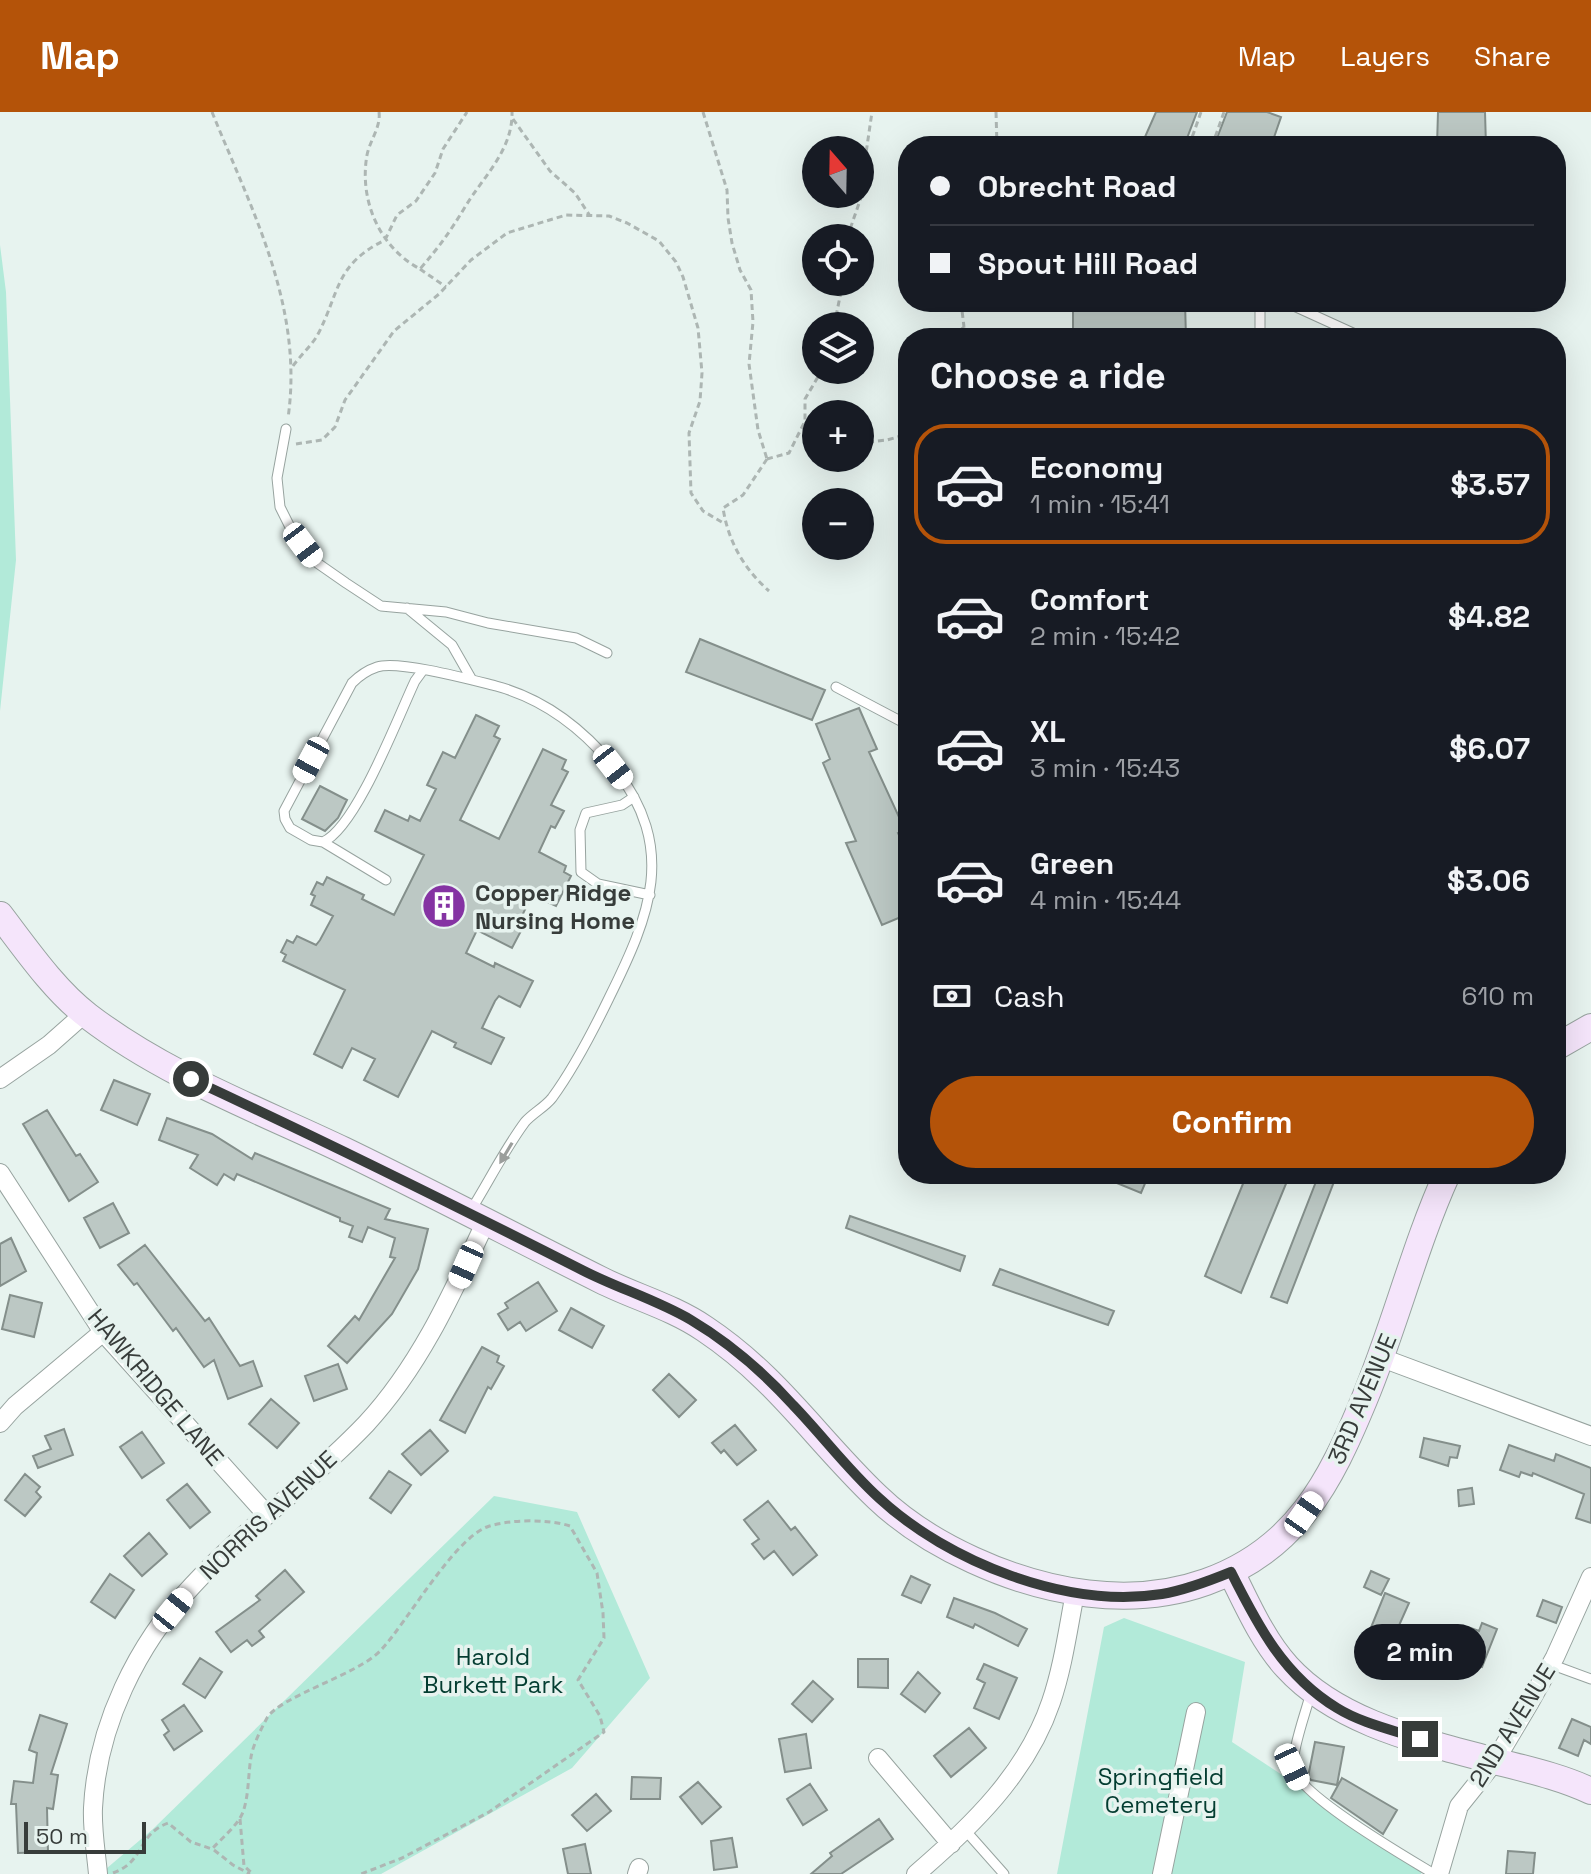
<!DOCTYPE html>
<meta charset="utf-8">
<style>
:root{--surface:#171b24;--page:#242831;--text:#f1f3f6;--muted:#9ea1a6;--line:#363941;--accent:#b45309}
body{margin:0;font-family:"Space Grotesk",sans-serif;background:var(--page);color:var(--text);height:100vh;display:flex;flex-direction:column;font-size:30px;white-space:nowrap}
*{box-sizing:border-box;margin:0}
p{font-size:26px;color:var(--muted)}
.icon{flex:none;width:44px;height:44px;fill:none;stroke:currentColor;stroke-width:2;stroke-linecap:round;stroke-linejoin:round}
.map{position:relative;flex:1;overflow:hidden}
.details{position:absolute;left:898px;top:216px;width:668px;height:856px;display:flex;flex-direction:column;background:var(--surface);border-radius:32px;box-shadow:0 8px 32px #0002}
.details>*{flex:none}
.top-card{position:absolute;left:898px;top:24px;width:668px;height:176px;border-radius:32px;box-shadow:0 8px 32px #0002;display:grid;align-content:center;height:176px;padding:0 32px;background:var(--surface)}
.needle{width:52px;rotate:340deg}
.fabs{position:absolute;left:802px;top:24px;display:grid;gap:16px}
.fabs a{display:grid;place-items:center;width:72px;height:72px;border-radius:50%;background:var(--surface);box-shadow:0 8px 32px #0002;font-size:40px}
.scale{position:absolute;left:24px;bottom:20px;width:122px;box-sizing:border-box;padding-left:8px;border:4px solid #373c3a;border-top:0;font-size:22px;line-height:28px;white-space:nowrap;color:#373c3a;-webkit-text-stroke:6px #e7f3ef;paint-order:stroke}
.end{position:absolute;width:36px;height:36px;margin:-18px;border:10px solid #373c3a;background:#fff;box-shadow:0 0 0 4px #fff}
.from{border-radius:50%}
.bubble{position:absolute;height:56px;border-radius:28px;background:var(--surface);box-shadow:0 8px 32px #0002;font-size:26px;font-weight:700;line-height:56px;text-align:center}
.car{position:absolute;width:24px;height:48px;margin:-24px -12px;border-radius:10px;box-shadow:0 0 6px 2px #0007;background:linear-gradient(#fff 24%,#345 0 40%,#fff 0 76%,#345 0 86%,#fff 0)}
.top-card b{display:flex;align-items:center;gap:28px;height:76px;font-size:30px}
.top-card b+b{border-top:2px solid var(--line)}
.top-card i{width:20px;height:20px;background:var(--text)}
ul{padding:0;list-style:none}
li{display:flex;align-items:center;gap:24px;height:120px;margin:0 16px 12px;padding:0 16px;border:4px solid transparent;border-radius:32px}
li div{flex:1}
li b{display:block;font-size:30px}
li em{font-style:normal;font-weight:700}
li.current{border-color:var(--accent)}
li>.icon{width:72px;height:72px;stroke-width:1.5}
h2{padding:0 32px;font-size:36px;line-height:96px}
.pay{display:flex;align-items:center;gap:20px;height:88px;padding:0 32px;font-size:30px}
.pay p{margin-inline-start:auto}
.button{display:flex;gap:16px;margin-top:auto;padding:16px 32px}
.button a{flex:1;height:92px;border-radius:48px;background:var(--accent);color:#fff;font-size:32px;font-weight:700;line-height:92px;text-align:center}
header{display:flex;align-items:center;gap:48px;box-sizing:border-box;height:112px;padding:0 40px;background:var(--accent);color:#fff}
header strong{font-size:38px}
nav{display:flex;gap:44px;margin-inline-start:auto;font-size:28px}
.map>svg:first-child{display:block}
.green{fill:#b2ead9}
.building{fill:#bcc8c4;stroke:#848f8b;stroke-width:2}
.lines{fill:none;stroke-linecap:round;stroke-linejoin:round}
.lane-casing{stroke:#97a39f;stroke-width:11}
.street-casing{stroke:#97a39f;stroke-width:20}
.secondary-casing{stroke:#97a39f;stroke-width:28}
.path{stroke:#adb6b3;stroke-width:3;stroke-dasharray:6 4;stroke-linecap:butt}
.lane{stroke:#fff;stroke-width:9}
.street{stroke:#fff;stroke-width:18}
.secondary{stroke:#f5e5fb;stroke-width:26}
.oneway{fill:#9b9e9c}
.route{stroke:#373c3a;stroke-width:10}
.labels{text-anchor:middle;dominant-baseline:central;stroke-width:7;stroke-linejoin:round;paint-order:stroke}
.poi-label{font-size:24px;font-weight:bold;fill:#373c3a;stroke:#e7f3ef;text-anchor:start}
.street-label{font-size:24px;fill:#373c3a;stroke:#e7f3ef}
.park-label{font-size:24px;fill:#043d31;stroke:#e7f3ef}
</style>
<header>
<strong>Map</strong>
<nav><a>Map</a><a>Layers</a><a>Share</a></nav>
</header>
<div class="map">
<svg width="1591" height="1762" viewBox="0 0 1591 1762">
<rect width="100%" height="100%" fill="#e7f3ef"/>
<path class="green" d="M0,133L6,180L16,448L0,599Z
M494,1384L577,1400L650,1566L572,1656L381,1762H100L153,1717Z
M1124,1506L1245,1550L1232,1630L1422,1755L1421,1762H1057L1104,1515Z"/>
<path class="building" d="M1156,0H1197L1184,34H1141Z
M1227,0H1267L1281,5L1271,34H1214Z
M1438,0H1485L1486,34H1437Z
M1090,190H1185L1186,226H1073V198H1090Z
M700,527L825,578L812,608L686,560Z
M859,596L877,637L869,640L905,718L898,721L908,743V802L882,813L846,731L856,729L823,651L830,647L816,612Z
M476,603L499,614L494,624L500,627L460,708L499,727L543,637L566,648L562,657L568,660L551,693L564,699L555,716L551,714L539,740L566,754L564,760L571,764L556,794L532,783L518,812L523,815L512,836L477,818L466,841L494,855L495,851L533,869L520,895L499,884L495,889L482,916L504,926L491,952L454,935L456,931L432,919L398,985L364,968L375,947L352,936L342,956L314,942L345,878L283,849L286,843L281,840L287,828L293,831L297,824L316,833L320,828L333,804L311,793L315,784L311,782L317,770L323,773L327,765L364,783L362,787L394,803L424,743L375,719L385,698L408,709L410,704L420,709L436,677L427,673L443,640L455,646Z
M320,674L347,688L338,706L325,719L302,707Z
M114,968L150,982L137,1013L101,998Z
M47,998L76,1044L80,1042L98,1070L69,1089L23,1012Z
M167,1006L212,1022L252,1047L255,1041L390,1097L385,1107L428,1117L418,1157L392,1202L347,1251L328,1234L355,1204L359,1208L395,1146L390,1145L395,1126L368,1115L362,1130L349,1125L353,1114L340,1109V1106L237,1062L234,1068L224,1062L217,1073L190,1056L198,1043L159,1028Z
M1095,1062H1149L1141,1081Z
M1247,1062H1290L1241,1181L1205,1164Z
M1319,1062H1337L1287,1191L1271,1185Z
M113,1091L129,1121L100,1136L84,1106Z
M850,1104L965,1144L960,1159L846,1116Z
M11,1126L26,1159L0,1174V1132Z
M145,1133L205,1209L209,1206L240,1254L253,1249L262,1274L228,1287L214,1248L204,1255L176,1216L173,1219L137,1171L134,1173L118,1153Z
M1000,1157L1114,1199L1108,1213L993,1173Z
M538,1170L557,1199L526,1219L520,1210L508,1218L498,1202L508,1196L505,1191Z
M10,1183L42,1191L34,1225L2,1217Z
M571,1196L604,1214L592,1236L559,1218Z
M482,1235L499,1244L497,1250L504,1254L491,1277L488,1275L465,1321L440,1308Z
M338,1252L347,1277L314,1289L305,1264Z
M669,1262L696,1288L679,1305L653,1278Z
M271,1287L299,1311L277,1336L249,1312Z
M735,1313L756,1338L737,1353L724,1338L721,1341L712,1331Z
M64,1317L73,1343L38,1356L33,1344L51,1337L45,1324Z
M430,1318L448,1339L421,1363L402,1342Z
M142,1320L164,1351L142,1366L120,1335Z
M1424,1326L1460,1334L1457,1346L1450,1345L1448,1354L1420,1345Z
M1509,1333L1554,1349L1556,1342L1591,1356V1411L1576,1406L1584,1382L1533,1361L1532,1364L1521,1360L1519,1365L1500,1358Z
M389,1359L411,1373L391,1401L370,1386Z
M25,1362L40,1375L36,1380L41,1385L25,1404L5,1388Z
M187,1372L210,1400L190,1416L167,1388Z
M1472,1376L1474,1392L1459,1394L1458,1378Z
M768,1389L791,1418L795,1415L817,1443L793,1463L774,1439L764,1447L752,1432L759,1427L744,1408Z
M149,1421L167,1442L142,1464L124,1444Z
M285,1458L304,1480L259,1519L264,1525L252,1534L247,1528L231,1540L216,1520L260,1488L256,1484Z
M1371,1459L1389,1467L1381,1483L1364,1475Z
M110,1462L134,1478L115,1506L91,1490Z
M911,1464L930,1473L921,1491L902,1483Z
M1385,1481L1409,1491L1393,1527L1370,1518Z
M954,1486L995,1501L1027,1517L1018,1534L975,1512L973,1516L947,1505Z
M1543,1488L1562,1495L1556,1511L1537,1504Z
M1482,1511L1497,1517L1482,1555L1456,1546L1468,1515L1479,1519Z
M200,1546L222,1560L205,1586L183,1572Z
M858,1547H888V1576L858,1575Z
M984,1552L1017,1566L999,1607L974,1596L985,1571L977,1567Z
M918,1560L940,1581L925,1600L901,1582Z
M813,1569L833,1587L812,1610L792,1592Z
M184,1593L202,1619L174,1638L164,1623L169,1619L162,1608Z
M40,1603L67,1612L51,1662L58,1663L53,1697L47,1696L48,1740L18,1741L16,1692H11L14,1669L33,1671L37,1641L29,1638Z
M1572,1607L1591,1615V1632L1584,1628L1578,1644L1559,1636Z
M969,1616L986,1636L951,1665L934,1644Z
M806,1622L811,1656L785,1660L779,1627Z
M1315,1630L1344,1635L1337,1673L1311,1668L1308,1665Z
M632,1665L661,1666L660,1687H631Z
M1342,1666L1397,1698L1383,1722L1331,1686Z
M698,1670L721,1695L702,1712L680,1685Z
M810,1672L827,1698L803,1713L787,1687Z
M596,1682L611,1699L587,1719L572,1703Z
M879,1707L893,1727L841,1762H811L832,1744L830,1741Z
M732,1726L737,1755L714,1758L711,1729Z
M585,1732L591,1762H568L563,1737Z
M1508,1739L1535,1741L1533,1762H1506Z"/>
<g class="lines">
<g class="lane-casing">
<path id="lane" d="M1285,190L1364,226
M1260,226V190
M286,317L277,366L280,395L292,419L313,448L346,471L381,494L446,500L488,511L576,526L607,541
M1556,426L1558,472L1556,499
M407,496L452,533L472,568
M836,575L908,613
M634,685L622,693L586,701L580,718L581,760L598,772L650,783
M323,730C356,716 398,605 415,569L423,558
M386,768L323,730L311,728L290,716L285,707L284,699L352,571C359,564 368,558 377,555C399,548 472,568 496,574C544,587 583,617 614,655C678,737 650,803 609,886C593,919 574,956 552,986C545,995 533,1001 525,1010C505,1037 489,1069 471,1098
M1550,1552L1591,1567
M1311,1580C1306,1600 1293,1634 1293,1653C1292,1680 1408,1746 1434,1762
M965,1718L1004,1762"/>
</g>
<g class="street-casing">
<path id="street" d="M0,967L49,933L84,902
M0,1061L103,1220L267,1403
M1382,1246L1591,1324
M0,1311L15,1294L103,1220
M878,1646L951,1732
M98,1762C96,1740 92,1717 93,1696C97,1614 137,1532 193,1473C247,1415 312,1369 366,1312C420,1254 453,1180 486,1109
M637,1762L639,1756
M916,1762C972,1714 1027,1661 1051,1590C1063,1555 1068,1517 1075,1481
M1162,1762L1196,1600
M1439,1762L1459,1694L1495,1649L1530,1590L1555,1545L1591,1465"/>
</g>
<g class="secondary-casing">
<path id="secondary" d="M0,803C26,837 54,878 88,904C165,963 257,997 343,1038C430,1080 515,1125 601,1168C635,1185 673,1195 705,1217C777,1265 817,1328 877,1385C904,1411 938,1432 973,1448C1045,1481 1130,1497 1206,1470C1296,1438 1330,1370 1364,1288C1395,1214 1414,1135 1447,1062
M1556,935L1591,915
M1231,1460C1247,1492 1263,1529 1287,1555C1338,1611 1421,1629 1491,1648C1525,1657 1559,1664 1591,1679"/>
</g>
<path class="path" d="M212,0C252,99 304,195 288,306
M379,0C381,15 370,28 367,43C359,88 379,135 420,157C439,135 450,120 465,95C483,65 513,38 512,0
M703,0L727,78L728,106L732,131L740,158L751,178L753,210L749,252L758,318L767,347
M996,0L997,34
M513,7L550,59L575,81L590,104
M1189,34L1201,0
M1212,34L1224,0
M847,126L866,71L865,48L872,0
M385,128L397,103L416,89L435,61L443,37L467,0
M420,157L446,175
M961,190L964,215L969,226
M834,214L843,170
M951,226L964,215
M293,254C300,244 311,234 317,224C340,181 334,153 385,128
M868,330L887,328L908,322
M296,332L322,328L335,315L345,288L394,219L439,182L471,148L507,121L566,103L609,104L627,111L659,129L676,150L683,165L698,216L702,261L700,289L689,321L691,381L703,399L725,412
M767,347L743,383L723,396C728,429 744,457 769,479
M767,347L789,341L805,309V287L822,258
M240,1707L244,1754L253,1762
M214,1738L233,1753L250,1762
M113,1761C146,1749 136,1723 168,1711L191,1730L212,1737C222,1726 238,1713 243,1700C249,1683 248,1663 251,1645C253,1633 261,1617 267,1606C280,1584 358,1563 381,1538C408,1509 453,1428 487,1415C509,1407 549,1407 570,1414L597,1461L603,1501L604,1526L578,1568L600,1604L604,1620L489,1700L402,1746L361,1762"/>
<use href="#lane" class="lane"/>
<use href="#street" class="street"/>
<use href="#secondary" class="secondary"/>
</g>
<defs><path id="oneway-solid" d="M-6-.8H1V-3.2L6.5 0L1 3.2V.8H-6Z" transform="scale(2)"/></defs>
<use class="oneway" href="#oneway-solid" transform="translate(506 1041) rotate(121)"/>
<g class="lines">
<path class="route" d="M191,967C323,1028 452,1092 582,1158C617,1176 657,1188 691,1208C728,1230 764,1261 793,1293C822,1323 848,1358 879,1386C948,1450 1067,1497 1162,1482C1186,1478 1209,1469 1231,1460C1258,1514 1284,1564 1337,1596C1361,1611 1393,1618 1420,1627"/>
</g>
<defs>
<g id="building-disc" transform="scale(2.3)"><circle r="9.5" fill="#8533a3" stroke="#e7f3ef"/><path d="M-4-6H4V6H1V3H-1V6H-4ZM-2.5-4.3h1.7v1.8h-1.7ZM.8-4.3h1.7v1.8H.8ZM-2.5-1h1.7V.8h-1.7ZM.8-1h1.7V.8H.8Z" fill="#fff"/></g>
</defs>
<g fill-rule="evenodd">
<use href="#building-disc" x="444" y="794"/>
</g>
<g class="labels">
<g class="poi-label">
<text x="475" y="780">Copper Ridge<tspan x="475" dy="28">Nursing Home</tspan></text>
</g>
<g class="street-label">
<text transform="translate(156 1275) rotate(50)">HAWKRIDGE LANE</text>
<text transform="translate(1362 1287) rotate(-67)">3RD AVENUE</text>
<text transform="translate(268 1403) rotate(-43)">NORRIS AVENUE</text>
<text transform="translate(1512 1613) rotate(-58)">2ND AVENUE</text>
</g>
<g class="park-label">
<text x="493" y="1544">Harold<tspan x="493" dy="28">Burkett Park</tspan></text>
<text x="1161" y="1664">Springfield<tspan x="1161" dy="28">Cemetery</tspan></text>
</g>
</g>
</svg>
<div class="fabs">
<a><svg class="needle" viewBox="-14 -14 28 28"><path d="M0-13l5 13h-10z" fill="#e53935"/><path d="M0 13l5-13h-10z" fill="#9ea1a6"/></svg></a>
<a><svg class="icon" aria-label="locate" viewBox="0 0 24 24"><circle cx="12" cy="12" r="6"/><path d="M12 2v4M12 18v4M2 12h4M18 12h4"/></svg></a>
<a><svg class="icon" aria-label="layers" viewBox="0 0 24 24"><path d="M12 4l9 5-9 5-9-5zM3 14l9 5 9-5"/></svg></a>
<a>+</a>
<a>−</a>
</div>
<div class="scale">50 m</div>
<i class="end from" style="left:191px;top:967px"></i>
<i class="end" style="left:1420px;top:1627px"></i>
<div class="bubble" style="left:1354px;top:1512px;width:132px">2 min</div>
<i class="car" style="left:303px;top:433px;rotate:143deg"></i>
<i class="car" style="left:311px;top:648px;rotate:208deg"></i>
<i class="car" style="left:613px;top:655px;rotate:142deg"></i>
<i class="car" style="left:466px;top:1153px;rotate:204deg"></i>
<i class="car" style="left:1304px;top:1402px;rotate:35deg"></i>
<i class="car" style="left:173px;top:1498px;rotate:39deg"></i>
<i class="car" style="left:1292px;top:1655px;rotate:155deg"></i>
<div class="top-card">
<b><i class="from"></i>Obrecht Road</b>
<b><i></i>Spout Hill Road</b>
</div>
<section class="details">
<h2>Choose a ride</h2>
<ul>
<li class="current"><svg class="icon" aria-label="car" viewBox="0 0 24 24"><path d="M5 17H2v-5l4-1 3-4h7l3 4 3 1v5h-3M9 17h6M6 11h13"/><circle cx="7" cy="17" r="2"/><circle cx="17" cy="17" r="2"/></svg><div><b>Economy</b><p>1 min · 15:41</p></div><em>$3.57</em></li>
<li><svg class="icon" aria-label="car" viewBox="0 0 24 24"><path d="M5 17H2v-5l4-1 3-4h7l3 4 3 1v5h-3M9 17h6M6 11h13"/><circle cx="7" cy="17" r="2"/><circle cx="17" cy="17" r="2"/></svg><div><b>Comfort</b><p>2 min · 15:42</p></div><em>$4.82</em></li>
<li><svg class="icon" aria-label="car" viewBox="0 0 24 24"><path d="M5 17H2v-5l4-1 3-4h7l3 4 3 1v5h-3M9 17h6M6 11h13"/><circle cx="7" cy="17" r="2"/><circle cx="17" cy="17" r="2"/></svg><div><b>XL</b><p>3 min · 15:43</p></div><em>$6.07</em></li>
<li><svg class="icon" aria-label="car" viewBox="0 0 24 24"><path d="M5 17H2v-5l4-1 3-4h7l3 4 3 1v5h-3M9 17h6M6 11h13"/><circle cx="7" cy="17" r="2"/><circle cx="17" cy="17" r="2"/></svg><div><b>Green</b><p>4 min · 15:44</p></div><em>$3.06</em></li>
</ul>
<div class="pay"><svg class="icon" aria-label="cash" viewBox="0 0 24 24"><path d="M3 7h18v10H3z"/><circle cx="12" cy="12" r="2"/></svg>Cash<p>610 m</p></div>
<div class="button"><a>Confirm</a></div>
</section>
</div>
